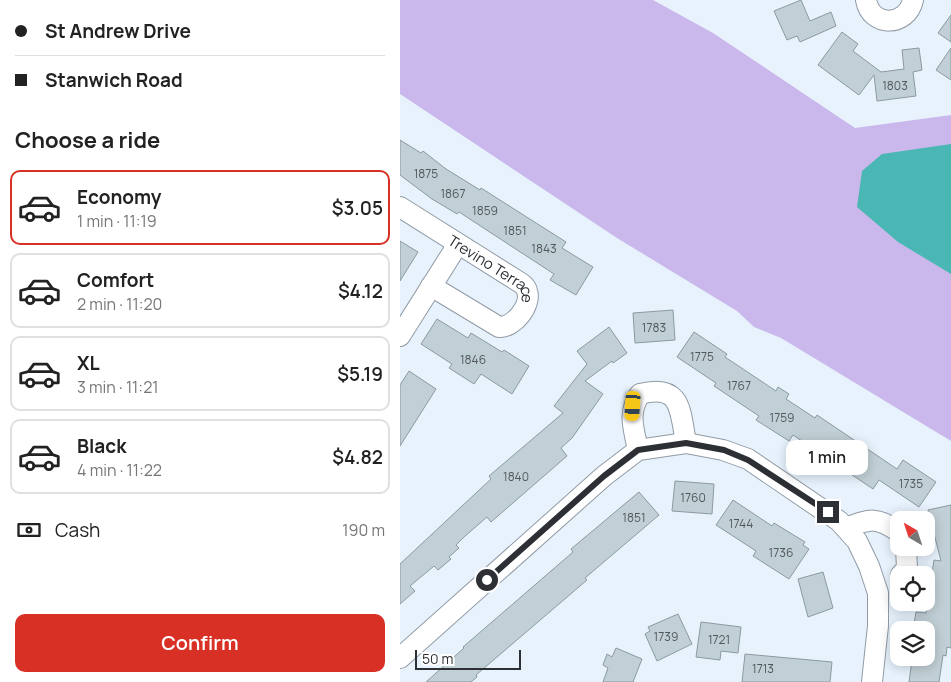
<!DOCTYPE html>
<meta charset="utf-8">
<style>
:root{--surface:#fff;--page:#f2f2f2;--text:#222;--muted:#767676;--line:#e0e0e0;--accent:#d93025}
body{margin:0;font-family:Manrope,sans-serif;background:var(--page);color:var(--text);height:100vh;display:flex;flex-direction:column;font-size:19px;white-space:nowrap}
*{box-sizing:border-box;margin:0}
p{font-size:16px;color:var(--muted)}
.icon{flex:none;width:28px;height:28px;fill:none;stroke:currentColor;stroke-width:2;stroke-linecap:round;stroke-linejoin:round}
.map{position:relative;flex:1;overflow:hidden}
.side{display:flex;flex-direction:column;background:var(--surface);width:400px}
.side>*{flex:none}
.top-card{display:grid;align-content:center;height:110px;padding:0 15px;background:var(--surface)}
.needle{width:32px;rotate:321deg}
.buttons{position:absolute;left:490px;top:511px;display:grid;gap:10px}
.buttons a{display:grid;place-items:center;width:45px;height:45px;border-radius:10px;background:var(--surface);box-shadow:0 2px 12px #0003;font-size:25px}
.scale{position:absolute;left:15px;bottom:12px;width:106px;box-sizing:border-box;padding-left:5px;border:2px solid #2c3034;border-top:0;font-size:14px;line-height:18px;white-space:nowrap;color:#2c3034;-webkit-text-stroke:4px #fefefe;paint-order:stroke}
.end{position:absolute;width:22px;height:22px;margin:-11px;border:6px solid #2c3034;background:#fff;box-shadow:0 0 0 2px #fff}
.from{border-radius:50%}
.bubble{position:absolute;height:35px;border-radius:10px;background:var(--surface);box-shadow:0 2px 12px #0003;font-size:16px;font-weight:600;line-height:35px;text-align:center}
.car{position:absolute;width:15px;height:30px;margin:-15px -8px;border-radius:6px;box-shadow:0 0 4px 1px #0007;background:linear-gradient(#f5c518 24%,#345 0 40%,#f5c518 0 76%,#345 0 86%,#f5c518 0)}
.top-card b{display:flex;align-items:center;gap:18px;height:48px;font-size:19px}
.top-card b+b{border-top:1px solid var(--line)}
.top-card i{width:12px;height:12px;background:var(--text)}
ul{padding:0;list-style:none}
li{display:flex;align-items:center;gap:15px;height:75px;margin:0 10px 8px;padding:0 5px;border:2px solid var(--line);border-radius:10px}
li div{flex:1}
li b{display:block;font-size:19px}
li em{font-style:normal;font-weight:600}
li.active{border-color:var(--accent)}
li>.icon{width:45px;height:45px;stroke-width:1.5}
h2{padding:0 15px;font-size:22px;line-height:60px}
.pay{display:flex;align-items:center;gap:12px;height:55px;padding:0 15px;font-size:19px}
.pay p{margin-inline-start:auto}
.primary-button{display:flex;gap:10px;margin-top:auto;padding:10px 15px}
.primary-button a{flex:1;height:58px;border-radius:10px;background:var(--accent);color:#fff;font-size:20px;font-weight:600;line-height:58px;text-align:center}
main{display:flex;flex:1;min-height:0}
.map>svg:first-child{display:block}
.green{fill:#cab8ec}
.water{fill:#4bb7b4}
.building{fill:#c1d0d6;stroke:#8b9a9f}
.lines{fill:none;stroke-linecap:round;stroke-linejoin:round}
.minor-casing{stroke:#919ba5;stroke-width:22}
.minor{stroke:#fff;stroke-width:20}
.route{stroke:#2c3034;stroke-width:6}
.labels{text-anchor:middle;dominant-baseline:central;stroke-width:4;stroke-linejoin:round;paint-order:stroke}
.number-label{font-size:12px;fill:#51585c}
.street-label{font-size:15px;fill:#2c3034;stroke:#fefefe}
</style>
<main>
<section class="side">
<div class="top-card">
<b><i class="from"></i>St Andrew Drive</b>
<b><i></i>Stanwich Road</b>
</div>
<h2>Choose a ride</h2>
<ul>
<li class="active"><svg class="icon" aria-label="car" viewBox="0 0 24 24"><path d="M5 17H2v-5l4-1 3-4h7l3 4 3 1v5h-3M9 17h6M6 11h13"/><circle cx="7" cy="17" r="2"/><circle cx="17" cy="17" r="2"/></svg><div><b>Economy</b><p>1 min · 11:19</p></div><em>$3.05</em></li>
<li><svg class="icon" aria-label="car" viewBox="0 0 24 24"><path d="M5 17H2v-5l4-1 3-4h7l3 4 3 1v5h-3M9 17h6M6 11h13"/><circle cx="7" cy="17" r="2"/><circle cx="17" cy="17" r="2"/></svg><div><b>Comfort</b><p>2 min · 11:20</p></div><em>$4.12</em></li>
<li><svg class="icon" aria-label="car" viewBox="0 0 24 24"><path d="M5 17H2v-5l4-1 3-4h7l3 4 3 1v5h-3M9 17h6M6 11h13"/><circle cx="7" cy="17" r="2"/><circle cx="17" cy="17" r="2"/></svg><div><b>XL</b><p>3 min · 11:21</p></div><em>$5.19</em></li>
<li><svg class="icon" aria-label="car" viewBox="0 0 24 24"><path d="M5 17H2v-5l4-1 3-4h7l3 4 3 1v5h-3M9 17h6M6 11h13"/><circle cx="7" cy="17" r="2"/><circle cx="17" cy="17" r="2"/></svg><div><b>Black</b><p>4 min · 11:22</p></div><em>$4.82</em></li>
</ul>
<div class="pay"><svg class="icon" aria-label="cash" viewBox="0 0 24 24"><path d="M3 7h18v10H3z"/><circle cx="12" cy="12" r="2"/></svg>Cash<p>190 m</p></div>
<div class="primary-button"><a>Confirm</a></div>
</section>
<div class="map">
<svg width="551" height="682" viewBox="0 0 551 682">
<rect width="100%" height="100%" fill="#e7f2fd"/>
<path class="green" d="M0,0H253L313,33L455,128L551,115V441L381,338L354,327L337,311L217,238L0,94Z"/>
<path class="water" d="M551,144V274L498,242L457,207L462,171L482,154Z"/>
<path class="building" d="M401,0L410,21L431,12L436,26L400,42L397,36L387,40L374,11Z
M551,15V42L538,33Z
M442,32L458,44L453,51L481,72L504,69L502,50L519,48L522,70L513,72L516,96L477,101L474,75L459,95L418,65Z
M551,48V80L536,70Z
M0,140L21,153L23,151L46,169L80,190L81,188L166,242L162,248L193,267L176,295L150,280L154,274L59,212L57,214L32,199L0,175Z
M0,241L18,252L0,281Z
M273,310L275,340L235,343L233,313Z
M37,319L68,338L71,333L102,352L104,350L129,366L112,394L81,374L74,384L49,368L52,364L21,344Z
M209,327L227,353L213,363L212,361L185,381L203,394L172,438L161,448L167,456L91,522L87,517L64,537L56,545L59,548L49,557L51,559L38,570L34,566L10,586L15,591L0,604V564L91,479L89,476L163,413L154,406L187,364L177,351Z
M294,332L327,354L325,357L376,391L378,387L389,394L386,399L415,418L417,415L497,469L503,460L536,482L519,507L479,480L473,489L393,435L389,441L356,420L359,416L314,386L316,383L277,357Z
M9,371L36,389L0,446V385Z
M275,481L314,484L312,514L272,511Z
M239,492L259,515L185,578L187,580L76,675L77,677L71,682H26L64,648L63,647L173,552L171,549Z
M333,500L372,526L374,523L405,542L403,545L409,549L389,579L353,556L356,551L316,525Z
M551,505V648L547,647L546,656L543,655L539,682H509L512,660L526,662V630H513L516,612L526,613L534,560L541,561L528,510Z
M423,572L433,608L408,617L398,579Z
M278,614L292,644L257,661L245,634L250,631L248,627Z
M301,622L341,627L338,653L321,651L320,660L296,657Z
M216,648L242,659L233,682H203L208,668L203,665L207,654L212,657Z
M345,654L432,662L430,682H342Z"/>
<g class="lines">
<g class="minor-casing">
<g id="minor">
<path d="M466,0C471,28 507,27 513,0"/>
<path id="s1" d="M0,207L116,280C121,283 126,286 127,291C132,306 113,328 99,327L31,286"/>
<path d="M0,336L58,244"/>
<path d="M238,450C234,429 227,414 240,394C282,383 280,411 286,443"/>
<path d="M446,528C470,519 477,516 499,532"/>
<path d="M501,575L507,568L506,548"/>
<path d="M0,658L204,476L238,450L286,443L323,450L348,459L439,521L457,541L469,566L478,593V626L472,682"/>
</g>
</g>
<use href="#minor" class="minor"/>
</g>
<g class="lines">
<path class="route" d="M87,580L204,476L238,450L286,443L324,450L348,460L428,512"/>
</g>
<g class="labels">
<g class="number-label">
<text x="495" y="85">1803</text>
<text x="26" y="173">1875</text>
<text x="53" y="193">1867</text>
<text x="85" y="210">1859</text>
<text x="115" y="230">1851</text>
<text x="144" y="248">1843</text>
<text x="254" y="327">1783</text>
<text x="302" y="356">1775</text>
<text x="73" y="359">1846</text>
<text x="339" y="385">1767</text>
<text x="382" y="417">1759</text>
<text x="116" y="476">1840</text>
<text x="511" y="483">1735</text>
<text x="293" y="497">1760</text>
<text x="234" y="517">1851</text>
<text x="341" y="523">1744</text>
<text x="381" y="552">1736</text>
<text x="266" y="636">1739</text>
<text x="319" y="639">1721</text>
<text x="363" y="668">1713</text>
</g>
<g class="street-label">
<text stroke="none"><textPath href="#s1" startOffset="112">Trevino Terrace</textPath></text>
</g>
</g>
</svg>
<div class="buttons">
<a><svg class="needle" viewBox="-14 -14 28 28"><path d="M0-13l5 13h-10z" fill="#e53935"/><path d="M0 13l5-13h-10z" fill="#767676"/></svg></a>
<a><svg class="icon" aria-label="locate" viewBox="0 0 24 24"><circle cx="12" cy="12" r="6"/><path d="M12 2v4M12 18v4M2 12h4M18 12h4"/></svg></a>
<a><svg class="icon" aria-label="layers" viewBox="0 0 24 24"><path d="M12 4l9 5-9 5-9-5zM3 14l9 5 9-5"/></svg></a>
</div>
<div class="scale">50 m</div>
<i class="end from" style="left:87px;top:580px"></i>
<i class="end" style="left:428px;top:512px"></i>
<div class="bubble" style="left:386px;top:440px;width:82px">1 min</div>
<i class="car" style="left:233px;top:406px;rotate:184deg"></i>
</div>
</main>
